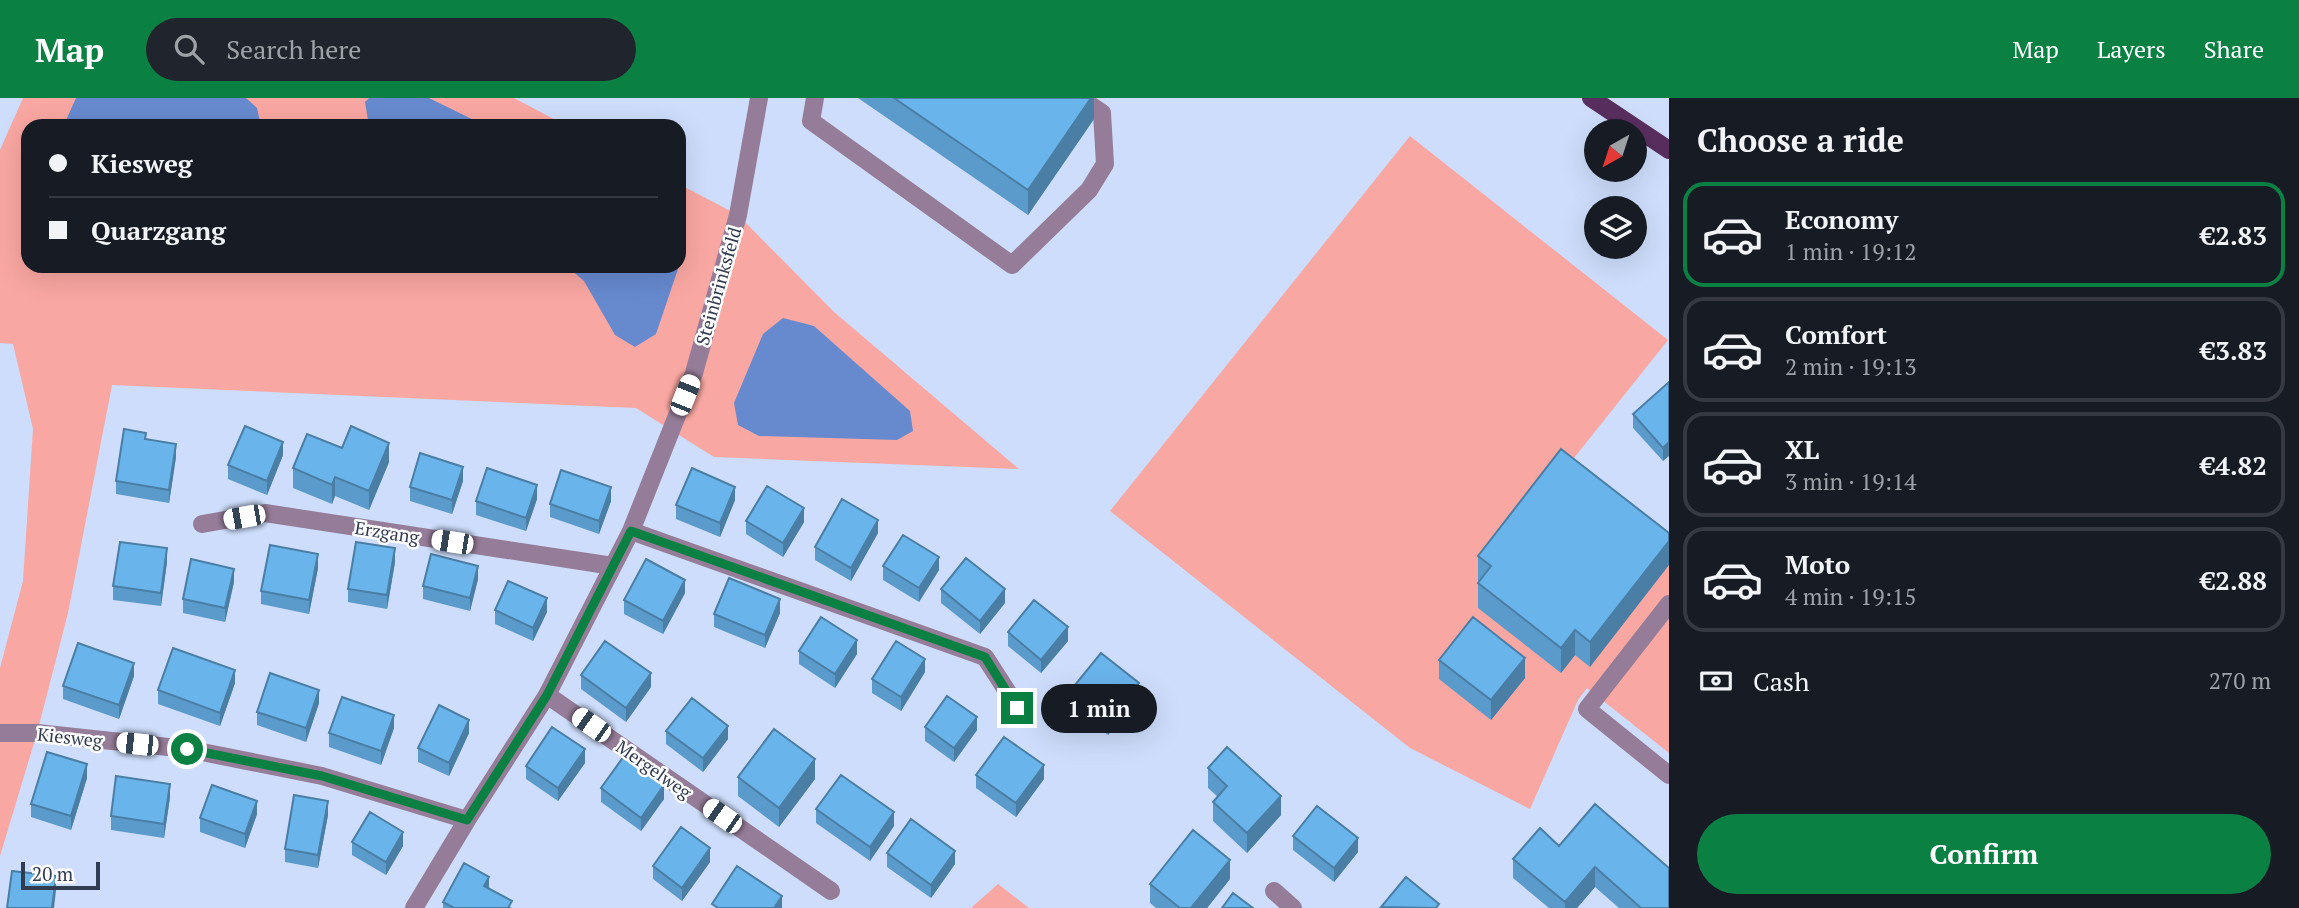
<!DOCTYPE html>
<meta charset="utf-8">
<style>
:root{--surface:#171b24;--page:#20242c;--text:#f1f3f6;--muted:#9ea1a6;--line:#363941;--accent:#0b8043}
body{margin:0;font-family:"PT Serif",serif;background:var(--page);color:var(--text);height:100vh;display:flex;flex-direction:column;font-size:26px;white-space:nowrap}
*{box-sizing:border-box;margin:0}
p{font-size:23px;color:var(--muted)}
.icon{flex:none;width:38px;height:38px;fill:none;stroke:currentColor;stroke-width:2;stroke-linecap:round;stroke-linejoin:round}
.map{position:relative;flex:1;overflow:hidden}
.details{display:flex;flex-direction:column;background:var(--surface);width:630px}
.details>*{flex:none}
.top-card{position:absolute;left:21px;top:21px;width:665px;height:154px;border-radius:21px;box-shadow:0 7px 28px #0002;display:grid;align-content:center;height:154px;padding:0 28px;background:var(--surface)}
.needle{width:46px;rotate:219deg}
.controls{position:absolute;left:1584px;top:21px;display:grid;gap:14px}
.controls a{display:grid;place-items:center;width:63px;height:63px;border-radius:50%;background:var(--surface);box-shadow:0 7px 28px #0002;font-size:35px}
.scale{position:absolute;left:21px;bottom:18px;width:79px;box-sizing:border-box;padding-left:7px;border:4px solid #323c50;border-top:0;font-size:19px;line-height:24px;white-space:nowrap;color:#323c50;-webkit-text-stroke:5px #fdfdfd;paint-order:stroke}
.end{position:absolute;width:32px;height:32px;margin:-16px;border:9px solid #0b8043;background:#fff;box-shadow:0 0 0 4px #fff}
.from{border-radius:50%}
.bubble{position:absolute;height:49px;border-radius:24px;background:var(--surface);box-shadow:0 7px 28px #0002;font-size:23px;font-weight:700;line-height:49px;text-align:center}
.car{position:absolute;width:21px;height:42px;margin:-21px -10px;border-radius:9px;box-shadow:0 0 5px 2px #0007;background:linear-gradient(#fff 24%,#345 0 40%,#fff 0 76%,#345 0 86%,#fff 0)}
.top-card b{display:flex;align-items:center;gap:24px;height:66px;font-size:26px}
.top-card b+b{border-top:2px solid var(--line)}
.top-card i{width:18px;height:18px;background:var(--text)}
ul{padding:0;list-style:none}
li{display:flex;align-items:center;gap:21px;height:105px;margin:0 14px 10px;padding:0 14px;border:4px solid var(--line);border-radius:21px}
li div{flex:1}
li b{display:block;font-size:26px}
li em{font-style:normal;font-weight:700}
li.current{border-color:var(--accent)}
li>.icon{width:63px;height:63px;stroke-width:1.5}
h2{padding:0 28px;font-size:32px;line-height:84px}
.pay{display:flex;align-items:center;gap:18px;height:77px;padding:0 28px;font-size:26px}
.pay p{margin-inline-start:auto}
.primary-button{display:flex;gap:14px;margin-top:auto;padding:14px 28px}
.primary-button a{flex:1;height:80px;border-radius:42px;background:var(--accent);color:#fff;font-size:28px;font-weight:700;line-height:80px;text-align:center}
header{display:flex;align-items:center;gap:42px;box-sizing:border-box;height:98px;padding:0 35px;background:var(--accent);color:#fff}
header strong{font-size:33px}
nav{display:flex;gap:38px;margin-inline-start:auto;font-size:24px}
.search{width:490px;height:63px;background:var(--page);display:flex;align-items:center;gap:18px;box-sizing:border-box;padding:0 24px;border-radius:38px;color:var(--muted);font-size:26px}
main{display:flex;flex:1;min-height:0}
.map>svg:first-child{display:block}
.green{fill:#f9a7a2}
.water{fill:#678acf}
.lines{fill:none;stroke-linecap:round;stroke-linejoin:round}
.minor{stroke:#957c98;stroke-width:18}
.major{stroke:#582e5e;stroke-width:18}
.wall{fill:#5b9bcb}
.shaded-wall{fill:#4a7ea5}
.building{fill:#6ab4ec;stroke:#4a7ea5;stroke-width:2}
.route{stroke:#0b8043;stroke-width:9}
.labels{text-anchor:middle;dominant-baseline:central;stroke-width:5;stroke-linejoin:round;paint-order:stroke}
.street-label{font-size:18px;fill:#323c50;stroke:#fdfdfd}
</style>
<header>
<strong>Map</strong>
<div class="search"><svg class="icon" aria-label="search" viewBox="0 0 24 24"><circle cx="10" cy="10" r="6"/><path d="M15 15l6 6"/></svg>Search here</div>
<nav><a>Map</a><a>Layers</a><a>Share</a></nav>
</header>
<main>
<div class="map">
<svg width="1669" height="810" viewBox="0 0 1669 810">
<rect width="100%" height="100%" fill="#cdddfb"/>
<path class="green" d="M23,0H514L567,28H28V168H679V86L738,117L834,214L1019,371L714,359L636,310L112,287L68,515L37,635L0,758V570L23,483L33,331L13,246L0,245V52Z
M1410,38L1668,242L1570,365L1669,443V655L1587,590L1578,602L1530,711L1410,650L1110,413Z
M998,786L1029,810H971Z"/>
<path class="water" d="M76,0H246L257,10L261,28H68L67,20Z
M369,0H429L486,28H369L365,4Z
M546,168H679L656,236L635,249L615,237L584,183L570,171Z
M783,220L814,228L910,313L913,333L897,342L759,338L738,327L734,305L763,236Z"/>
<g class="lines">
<path class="minor" d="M815,0L811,23L1012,167L1089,92L1105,66L1102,15L1080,0
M202,426L265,415L613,468
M631,433L985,559L1018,610
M1669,506L1587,611L1669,677
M547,597L831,793
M0,635H37L187,651L322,678L467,722
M1274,793L1293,810
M414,810L467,722L547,597L631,433L694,275L738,117L759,0"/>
<path class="major" d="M1591,0L1669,52"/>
</g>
<path class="wall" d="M858,0H1094V21L1028,117Z
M1669,284L1663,363L1633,330V316Z
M146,341L176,359L169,405L116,396V383Z
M342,350L389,364L369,412L335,398L332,406L293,390V370Z
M283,357L267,397L228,381V367Z
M463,383L452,416L410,403V389Z
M537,401L526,433L476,417V403Z
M735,402L720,439L676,421V407Z
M611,403L599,436L550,419V406Z
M746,423L804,424L783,459L746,436Z
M878,435L851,483L815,462V449Z
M1669,435L1590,569L1575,557L1561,575L1478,510V485L1479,484L1478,483V458Z
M167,464L161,508L113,502V488Z
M395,464L387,511L348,504V491Z
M883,468L939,472L919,504L883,482Z
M318,470L309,516L261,506V493Z
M478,481L470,513L423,501V488Z
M234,484L225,524L183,515V501Z
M941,491L1005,505L980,536L941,505Z
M685,495L663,536L624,516V502Z
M495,512L547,514L533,543L495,526Z
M780,515L765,550L714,529V516Z
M1008,534L1068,543L1041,575L1008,548Z
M799,553L857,556L835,590L799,566Z
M1439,562L1525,580L1491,622L1439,581Z
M925,574L901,613L872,595V581Z
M581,577L651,589L626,624L581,591Z
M134,578L119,621L63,601V588Z
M235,585L220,628L158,606V592Z
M1070,593L1139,599L1108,637L1070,606Z
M319,605L306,644L257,627V614Z
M925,629L977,632L954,664L925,643Z
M394,630L381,667L329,649V635Z
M666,633L728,641L703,674L666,646Z
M469,635L449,678L418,664V650Z
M585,665L558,703L526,681V668Z
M1208,670L1281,717L1247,755L1213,723V704L1218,699L1208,690Z
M976,677L1044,681L1016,719L976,690Z
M738,679L815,681L779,729L738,698Z
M87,680L71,732L31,719V706Z
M601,690L664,701L641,733L601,704Z
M170,699L164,740L111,732V718Z
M816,711L894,728L870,763L816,725Z
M257,716L245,750L200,734V720Z
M328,717L318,770L285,764V751Z
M1293,738L1358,754L1334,784L1293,752Z
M352,744L403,748L386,777L352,757Z
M1559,748L1669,810H1619L1595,789L1577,810H1549L1513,780V761Z
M887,755L955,766L931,800L887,769Z
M710,764L682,803L653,781V768Z
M1230,781L1207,810H1156L1150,805V786Z
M489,791L512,810H443V804Z"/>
<path class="shaded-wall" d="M1091,0H1094V21L1028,117V92Z
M283,344V357L267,397V383Z
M1669,344V358L1663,363V350Z
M389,345V364L369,412V393Z
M176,346V359L169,405V392Z
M463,369V383L452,416V402Z
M335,379V398L332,406V387Z
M537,387V401L526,433V420Z
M611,389V403L599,436V423Z
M735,389V402L720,439V425Z
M804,410V424L783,459V445Z
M878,422V435L851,483V470Z
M1669,443V467L1590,569V544Z
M167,450V464L161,508V495Z
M395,450V464L387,511V497Z
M318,456V470L309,516V502Z
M939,459V472L919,504V490Z
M478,468V481L470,513V500Z
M234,471V484L225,524V510Z
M685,482V495L663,536V523Z
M1005,491V505L980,536V523Z
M547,500V514L533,543V530Z
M780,501V515L765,550V537Z
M1068,529V543L1041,575V562Z
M1575,532V557L1561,575V550Z
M857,542V556L835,590V576Z
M1525,560V580L1491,622V602Z
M925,561V574L901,613V599Z
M134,565V578L119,621V607Z
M235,572V585L220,628V615Z
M651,575V589L626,624V610Z
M1139,585V599L1108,637V623Z
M319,592V605L306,644V630Z
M394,617V630L381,667V653Z
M977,619V632L954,664V650Z
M469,622V635L449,678V665Z
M728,628V641L703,674V660Z
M585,651V665L558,703V690Z
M815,661V681L779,729V710Z
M87,666V680L71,732V718Z
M1044,667V681L1016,719V705Z
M170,686V699L164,740V726Z
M664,687V701L641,733V720Z
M1281,698V717L1247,755V735Z
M257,703V716L245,750V736Z
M328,703V717L318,770V757Z
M894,714V728L870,763V749Z
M403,734V748L386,777V764Z
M1358,740V754L1334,784V770Z
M710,750V764L682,803V790Z
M955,753V766L931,800V787Z
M1230,762V781L1207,810H1191Z
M1595,769V789L1577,810H1565V804Z
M56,778V792L54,810H52Z
M489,779V792L484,788Z
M782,798V810H774Z"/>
<path class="building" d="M894,0H1091L1028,92Z
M1669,284V344L1663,350L1633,316Z
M245,328L283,344L267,383L228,367Z
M351,328L389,345L369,393L335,379L332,387L293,370L307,336L342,350Z
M124,331L146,335L145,341L176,346L169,392L116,383Z
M1561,351L1669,435V443L1590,544L1575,532L1561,550L1478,485L1491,468L1478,458Z
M420,355L463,369L452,402L410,389Z
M487,370L537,387L526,420L476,403Z
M692,370L735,389L720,425L676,407Z
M561,372L611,389L599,423L550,406Z
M767,388L804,410L783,445L746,423Z
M842,401L878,422L851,470L815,449Z
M903,437L939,459L919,490L883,468Z
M120,444L167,450L161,495L113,488Z
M356,444L395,450L387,497L348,491Z
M270,447L318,456L309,502L261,493Z
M431,456L478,468L470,500L423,488Z
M966,460L1005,491L980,523L941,491Z
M191,461L234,471L225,510L183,501Z
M646,461L685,482L663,523L624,502Z
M729,480L780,501L765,537L714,516Z
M508,483L547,500L533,530L495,512Z
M1034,502L1068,529L1041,562L1008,534Z
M821,519L857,542L835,576L799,553Z
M1473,519L1525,560L1491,602L1439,562Z
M605,543L651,575L626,610L581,577Z
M896,543L925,561L901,599L872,581Z
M78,545L134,565L119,607L63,588Z
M173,550L235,572L220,615L158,592Z
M1101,555L1139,585L1108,623L1070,593Z
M270,575L319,592L306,630L257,614Z
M947,598L977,619L954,650L925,629Z
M342,599L394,617L381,653L329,635Z
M692,600L728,628L703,660L666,633Z
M439,607L469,622L449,665L418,650Z
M552,629L585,651L558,690L526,668Z
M774,631L815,661L779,710L738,679Z
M1004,639L1044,667L1016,705L976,677Z
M1227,649L1281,698L1247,735L1213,704L1227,688L1208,670Z
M47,654L87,666L71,718L31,706Z
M624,658L664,687L641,720L601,690Z
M841,677L894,714L870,749L816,711Z
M116,678L170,686L164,726L111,718Z
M212,687L257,703L245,736L200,720Z
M294,697L328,703L318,757L285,751Z
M1595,706L1669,770V810H1641L1595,769L1565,804L1513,761L1540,730L1559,748Z
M1317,708L1358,740L1334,770L1293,738Z
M370,714L403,734L386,764L352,744Z
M911,721L955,753L931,787L887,755Z
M681,729L710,750L682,790L653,768Z
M1193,732L1230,762L1191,810H1180L1150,786Z
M464,765L489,779L484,788L512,803L508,810H454L443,804Z
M737,768L782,798L774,810H718L712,806Z
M12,773L56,778L52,810H7Z
M1406,779L1439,806L1436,810L1381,809Z
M1233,795L1253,810H1222Z"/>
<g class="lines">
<path class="route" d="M187,651L322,678L467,722L547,597L631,433L985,559L1017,610"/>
</g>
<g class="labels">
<g class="street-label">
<text transform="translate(718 188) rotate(-74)">Steinbrinksfeld</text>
<text transform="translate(387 434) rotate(9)">Erzgang</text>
<text transform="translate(70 639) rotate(6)">Kiesweg</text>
<text transform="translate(654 671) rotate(35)">Mergelweg</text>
</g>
</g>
</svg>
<div class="controls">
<a><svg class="needle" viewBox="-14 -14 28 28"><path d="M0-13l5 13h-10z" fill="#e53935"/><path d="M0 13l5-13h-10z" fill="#9ea1a6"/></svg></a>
<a><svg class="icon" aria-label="layers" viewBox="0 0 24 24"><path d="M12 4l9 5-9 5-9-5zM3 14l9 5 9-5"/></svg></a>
</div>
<div class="scale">20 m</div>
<i class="end from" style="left:187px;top:651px"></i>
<i class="end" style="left:1017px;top:610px"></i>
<div class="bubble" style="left:1041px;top:586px;width:116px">1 min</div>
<i class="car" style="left:685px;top:297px;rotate:22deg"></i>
<i class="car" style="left:244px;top:419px;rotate:260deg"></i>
<i class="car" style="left:452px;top:444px;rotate:279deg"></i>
<i class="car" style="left:591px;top:627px;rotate:305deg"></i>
<i class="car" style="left:137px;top:646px;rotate:276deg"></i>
<i class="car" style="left:722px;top:718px;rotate:305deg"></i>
<div class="top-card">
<b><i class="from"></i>Kiesweg</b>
<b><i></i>Quarzgang</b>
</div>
</div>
<section class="details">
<h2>Choose a ride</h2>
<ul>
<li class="current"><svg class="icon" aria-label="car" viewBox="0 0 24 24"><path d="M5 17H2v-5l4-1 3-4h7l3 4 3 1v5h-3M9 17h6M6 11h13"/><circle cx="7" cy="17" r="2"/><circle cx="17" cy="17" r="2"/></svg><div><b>Economy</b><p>1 min · 19:12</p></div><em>€2.83</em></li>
<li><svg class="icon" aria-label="car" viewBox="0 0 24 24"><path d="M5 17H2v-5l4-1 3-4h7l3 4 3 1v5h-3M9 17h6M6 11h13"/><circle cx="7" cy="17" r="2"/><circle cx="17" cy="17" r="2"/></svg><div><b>Comfort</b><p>2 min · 19:13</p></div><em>€3.83</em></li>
<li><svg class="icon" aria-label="car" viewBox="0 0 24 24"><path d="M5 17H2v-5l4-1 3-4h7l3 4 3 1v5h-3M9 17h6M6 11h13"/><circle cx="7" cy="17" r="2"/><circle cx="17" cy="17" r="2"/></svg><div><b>XL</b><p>3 min · 19:14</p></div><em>€4.82</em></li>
<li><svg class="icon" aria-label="car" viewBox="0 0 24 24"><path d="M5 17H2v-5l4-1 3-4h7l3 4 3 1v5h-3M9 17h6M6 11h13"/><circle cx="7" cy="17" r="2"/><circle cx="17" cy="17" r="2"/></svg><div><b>Moto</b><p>4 min · 19:15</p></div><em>€2.88</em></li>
</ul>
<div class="pay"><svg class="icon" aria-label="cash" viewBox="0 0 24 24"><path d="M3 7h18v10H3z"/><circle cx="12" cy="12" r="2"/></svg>Cash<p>270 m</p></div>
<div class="primary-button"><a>Confirm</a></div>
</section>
</main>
